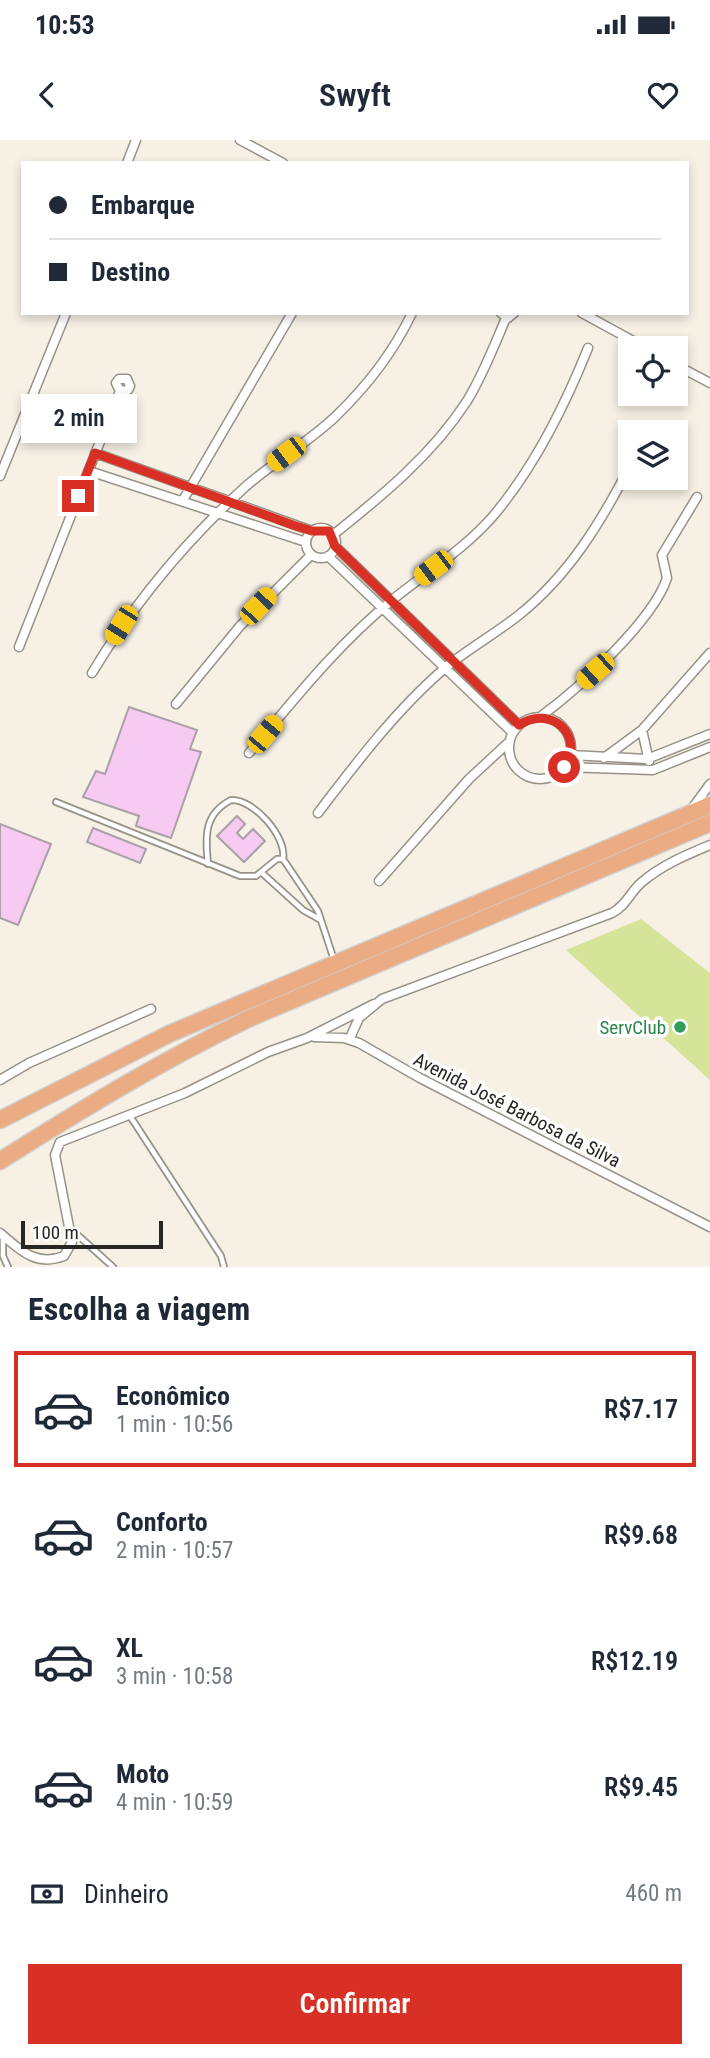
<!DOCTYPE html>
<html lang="pt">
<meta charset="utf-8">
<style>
:root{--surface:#fff;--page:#f2f2f3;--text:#1f2937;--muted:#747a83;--line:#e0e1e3;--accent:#d93025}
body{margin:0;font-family:"Roboto Condensed",sans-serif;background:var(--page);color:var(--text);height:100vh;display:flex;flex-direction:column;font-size:26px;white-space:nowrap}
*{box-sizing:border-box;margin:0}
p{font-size:23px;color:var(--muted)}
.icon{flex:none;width:38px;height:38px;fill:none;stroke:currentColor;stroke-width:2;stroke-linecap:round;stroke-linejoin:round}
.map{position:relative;height:1127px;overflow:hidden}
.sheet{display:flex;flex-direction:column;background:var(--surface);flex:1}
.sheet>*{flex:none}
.top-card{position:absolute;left:21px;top:21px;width:668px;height:154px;border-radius:0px;box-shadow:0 4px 10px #0003;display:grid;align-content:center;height:154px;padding:0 28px;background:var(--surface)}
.buttons{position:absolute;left:618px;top:196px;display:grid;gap:14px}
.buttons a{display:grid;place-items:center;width:70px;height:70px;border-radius:0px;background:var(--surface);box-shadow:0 4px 10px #0003;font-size:35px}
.scale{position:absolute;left:21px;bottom:18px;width:142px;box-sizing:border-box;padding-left:7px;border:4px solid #282622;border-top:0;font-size:19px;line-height:24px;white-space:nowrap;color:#282622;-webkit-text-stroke:5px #fffefc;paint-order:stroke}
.end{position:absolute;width:32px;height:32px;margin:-16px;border:9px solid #d93025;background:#fff;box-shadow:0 0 0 4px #fff}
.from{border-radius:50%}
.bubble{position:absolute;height:49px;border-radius:0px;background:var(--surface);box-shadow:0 4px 10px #0003;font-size:23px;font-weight:600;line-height:49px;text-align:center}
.car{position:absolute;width:21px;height:42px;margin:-21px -10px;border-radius:9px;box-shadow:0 0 5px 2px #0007;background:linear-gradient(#f5c518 24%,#345 0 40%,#f5c518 0 76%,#345 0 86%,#f5c518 0)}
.top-card b{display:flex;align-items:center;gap:24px;height:66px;font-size:26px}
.top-card b+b{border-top:2px solid var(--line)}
.top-card i{width:18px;height:18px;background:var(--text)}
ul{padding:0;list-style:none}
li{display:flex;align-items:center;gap:21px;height:116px;margin:0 14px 10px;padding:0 14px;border:4px solid transparent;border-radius:0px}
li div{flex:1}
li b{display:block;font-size:26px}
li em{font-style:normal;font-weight:600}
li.on{border-color:var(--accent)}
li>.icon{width:63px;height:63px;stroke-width:1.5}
h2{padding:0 28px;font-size:32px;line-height:84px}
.pay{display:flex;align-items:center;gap:18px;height:77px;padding:0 28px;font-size:26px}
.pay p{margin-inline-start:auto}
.button{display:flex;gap:14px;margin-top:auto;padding:14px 28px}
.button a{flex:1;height:80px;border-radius:0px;background:var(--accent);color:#fff;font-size:28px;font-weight:600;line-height:80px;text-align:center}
.status{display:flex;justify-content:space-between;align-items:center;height:49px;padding:0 35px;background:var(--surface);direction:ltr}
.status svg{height:19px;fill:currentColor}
header{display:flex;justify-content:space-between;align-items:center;height:91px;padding:0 28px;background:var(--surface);font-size:32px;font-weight:600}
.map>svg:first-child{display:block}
.green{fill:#d6e499}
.building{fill:#f7caf2;stroke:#a9a0a8;stroke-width:2}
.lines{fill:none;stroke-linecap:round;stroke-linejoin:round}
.lane-casing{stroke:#979287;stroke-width:8}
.street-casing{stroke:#979287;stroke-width:11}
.highway-casing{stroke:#d0cfce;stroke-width:19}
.lane{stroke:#fff;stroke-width:4.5}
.street{stroke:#fff;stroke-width:8}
.highway{stroke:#ebab83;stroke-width:16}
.route{stroke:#d93025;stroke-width:9}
.leisure-dot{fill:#2e9e5b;stroke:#fffefc;stroke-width:2.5}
.labels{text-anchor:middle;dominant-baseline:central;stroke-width:7;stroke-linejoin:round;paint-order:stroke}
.leisure-label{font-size:19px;fill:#27864d;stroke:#fffefc;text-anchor:end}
.street-label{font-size:19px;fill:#282622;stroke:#fffefc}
</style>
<div class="status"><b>10:53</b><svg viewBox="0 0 49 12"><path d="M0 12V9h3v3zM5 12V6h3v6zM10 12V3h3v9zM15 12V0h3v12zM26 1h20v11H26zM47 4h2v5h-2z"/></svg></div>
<header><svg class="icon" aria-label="back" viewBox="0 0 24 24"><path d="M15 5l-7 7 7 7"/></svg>Swyft<svg class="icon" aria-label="heart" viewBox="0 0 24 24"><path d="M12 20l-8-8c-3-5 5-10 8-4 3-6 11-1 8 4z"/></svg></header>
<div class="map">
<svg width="710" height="1127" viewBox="0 0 710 1127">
<rect width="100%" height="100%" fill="#f6f0e5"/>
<path class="green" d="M641,779L710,833V940L566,810Z"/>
<path class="building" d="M129,567L197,590L190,609L201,612L171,698L136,686L139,676L83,657L96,631L105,634Z
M237,676L245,684L237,693L243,699L253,689L265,701L244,722L217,696Z
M0,684L51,704L18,785L0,778Z
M93,688L146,709L140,723L87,702Z"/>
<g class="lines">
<g class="lane-casing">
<path id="lane" d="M56,662L240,736H256L277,719H283
M283,719L318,771L334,820
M208,724C205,696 204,674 231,660C254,659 287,697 283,719
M261,732L303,770L319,779
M130,976L221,1116L224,1127
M71,1089L113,1127
M3,1098V1116L8,1127"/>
</g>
<g class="street-casing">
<path id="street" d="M240,0L283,23
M127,23L136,0
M501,173L508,178L514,173
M582,173L646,208
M676,225L710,243
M95,313L312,391
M89,331L306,402
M0,336L66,173
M183,360L292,173
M306 403a15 15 0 1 1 30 0a15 15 0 1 1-30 0Z
M333,395C383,355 432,315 467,261C483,235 494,206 506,178
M335,406L519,585
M328,416L512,592
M19,507L120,251L116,243L119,239H127L130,246L128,250L120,251
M92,533C133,465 185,402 244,348C273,322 308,303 336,276C366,247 394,211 412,173
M176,564L240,486L311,415
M509 608a31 31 0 1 1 62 0a31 31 0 1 1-62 0Z
M540,577C577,550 653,481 667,438L662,415L697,357
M642,590L649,621
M249,613C293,561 338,504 391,461C425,433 465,409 494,375C535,326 564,268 588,208
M571,615L647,619L710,594
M604,618L642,590L710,513
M564,627L653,630L710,607
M691,670L710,644
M318,673C356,623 397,569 445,528C468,509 495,494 519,475C569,435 601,382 630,326
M379,741L469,639L510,601
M314,897L344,898L359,903L420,938L710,1087
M350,898L359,878L382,859L612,773C627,765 630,752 642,742C662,725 686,715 710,705
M0,940L29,923L151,869
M0,1093C20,1110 36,1127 64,1116L72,1102L55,1015L60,1002L185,953L268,912L307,898L374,864"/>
</g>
<g class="highway-casing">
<path id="highway" d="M0,980L169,894L710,665
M0,1021C82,969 163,920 250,878L710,683"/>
</g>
<use href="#lane" class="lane"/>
<use href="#street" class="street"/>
<use href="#highway" class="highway"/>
</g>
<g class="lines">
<path class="route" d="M78,356L95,313L293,385L312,391H329L335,406L519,585C550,564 586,595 564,627"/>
</g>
<circle class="leisure-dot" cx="680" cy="887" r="7"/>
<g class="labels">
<g class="leisure-label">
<text x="666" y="887">ServClub</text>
</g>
<g class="street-label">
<text transform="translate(517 970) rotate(27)">Avenida José Barbosa da Silva</text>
</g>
</g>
</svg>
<div class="buttons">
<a><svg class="icon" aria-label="locate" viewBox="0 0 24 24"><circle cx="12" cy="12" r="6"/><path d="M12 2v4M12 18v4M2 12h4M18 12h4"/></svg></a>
<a><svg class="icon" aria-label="layers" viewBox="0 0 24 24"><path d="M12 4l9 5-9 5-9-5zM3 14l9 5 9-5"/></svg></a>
</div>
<div class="scale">100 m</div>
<i class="end from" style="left:564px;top:627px"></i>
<i class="end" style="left:78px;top:356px"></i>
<div class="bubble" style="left:21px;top:254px;width:116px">2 min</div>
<i class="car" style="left:286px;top:314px;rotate:233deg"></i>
<i class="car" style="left:433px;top:428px;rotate:233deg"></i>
<i class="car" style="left:258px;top:466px;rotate:43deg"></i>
<i class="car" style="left:121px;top:485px;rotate:212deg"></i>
<i class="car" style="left:595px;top:531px;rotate:228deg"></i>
<i class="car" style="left:265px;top:594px;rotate:40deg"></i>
<div class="top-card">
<b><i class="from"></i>Embarque</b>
<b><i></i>Destino</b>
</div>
</div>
<section class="sheet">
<h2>Escolha a viagem</h2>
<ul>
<li class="on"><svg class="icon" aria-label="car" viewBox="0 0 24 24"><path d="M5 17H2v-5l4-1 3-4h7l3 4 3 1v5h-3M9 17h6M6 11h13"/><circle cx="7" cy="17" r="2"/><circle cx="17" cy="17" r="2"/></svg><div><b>Econômico</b><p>1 min · 10:56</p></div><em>R$7.17</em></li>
<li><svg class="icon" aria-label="car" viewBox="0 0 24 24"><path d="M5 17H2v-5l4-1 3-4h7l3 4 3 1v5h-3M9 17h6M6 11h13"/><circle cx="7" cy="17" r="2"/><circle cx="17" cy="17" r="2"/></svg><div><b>Conforto</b><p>2 min · 10:57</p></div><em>R$9.68</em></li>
<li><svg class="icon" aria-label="car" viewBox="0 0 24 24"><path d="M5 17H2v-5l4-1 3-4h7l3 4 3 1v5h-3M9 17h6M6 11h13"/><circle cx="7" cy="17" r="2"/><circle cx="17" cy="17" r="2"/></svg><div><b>XL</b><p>3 min · 10:58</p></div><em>R$12.19</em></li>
<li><svg class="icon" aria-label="car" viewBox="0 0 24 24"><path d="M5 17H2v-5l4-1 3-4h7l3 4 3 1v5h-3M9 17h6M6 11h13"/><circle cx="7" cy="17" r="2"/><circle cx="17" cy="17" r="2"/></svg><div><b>Moto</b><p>4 min · 10:59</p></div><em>R$9.45</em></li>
</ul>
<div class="pay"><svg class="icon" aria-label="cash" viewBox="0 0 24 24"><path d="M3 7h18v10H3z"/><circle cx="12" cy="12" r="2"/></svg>Dinheiro<p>460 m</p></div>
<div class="button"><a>Confirmar</a></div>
</section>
